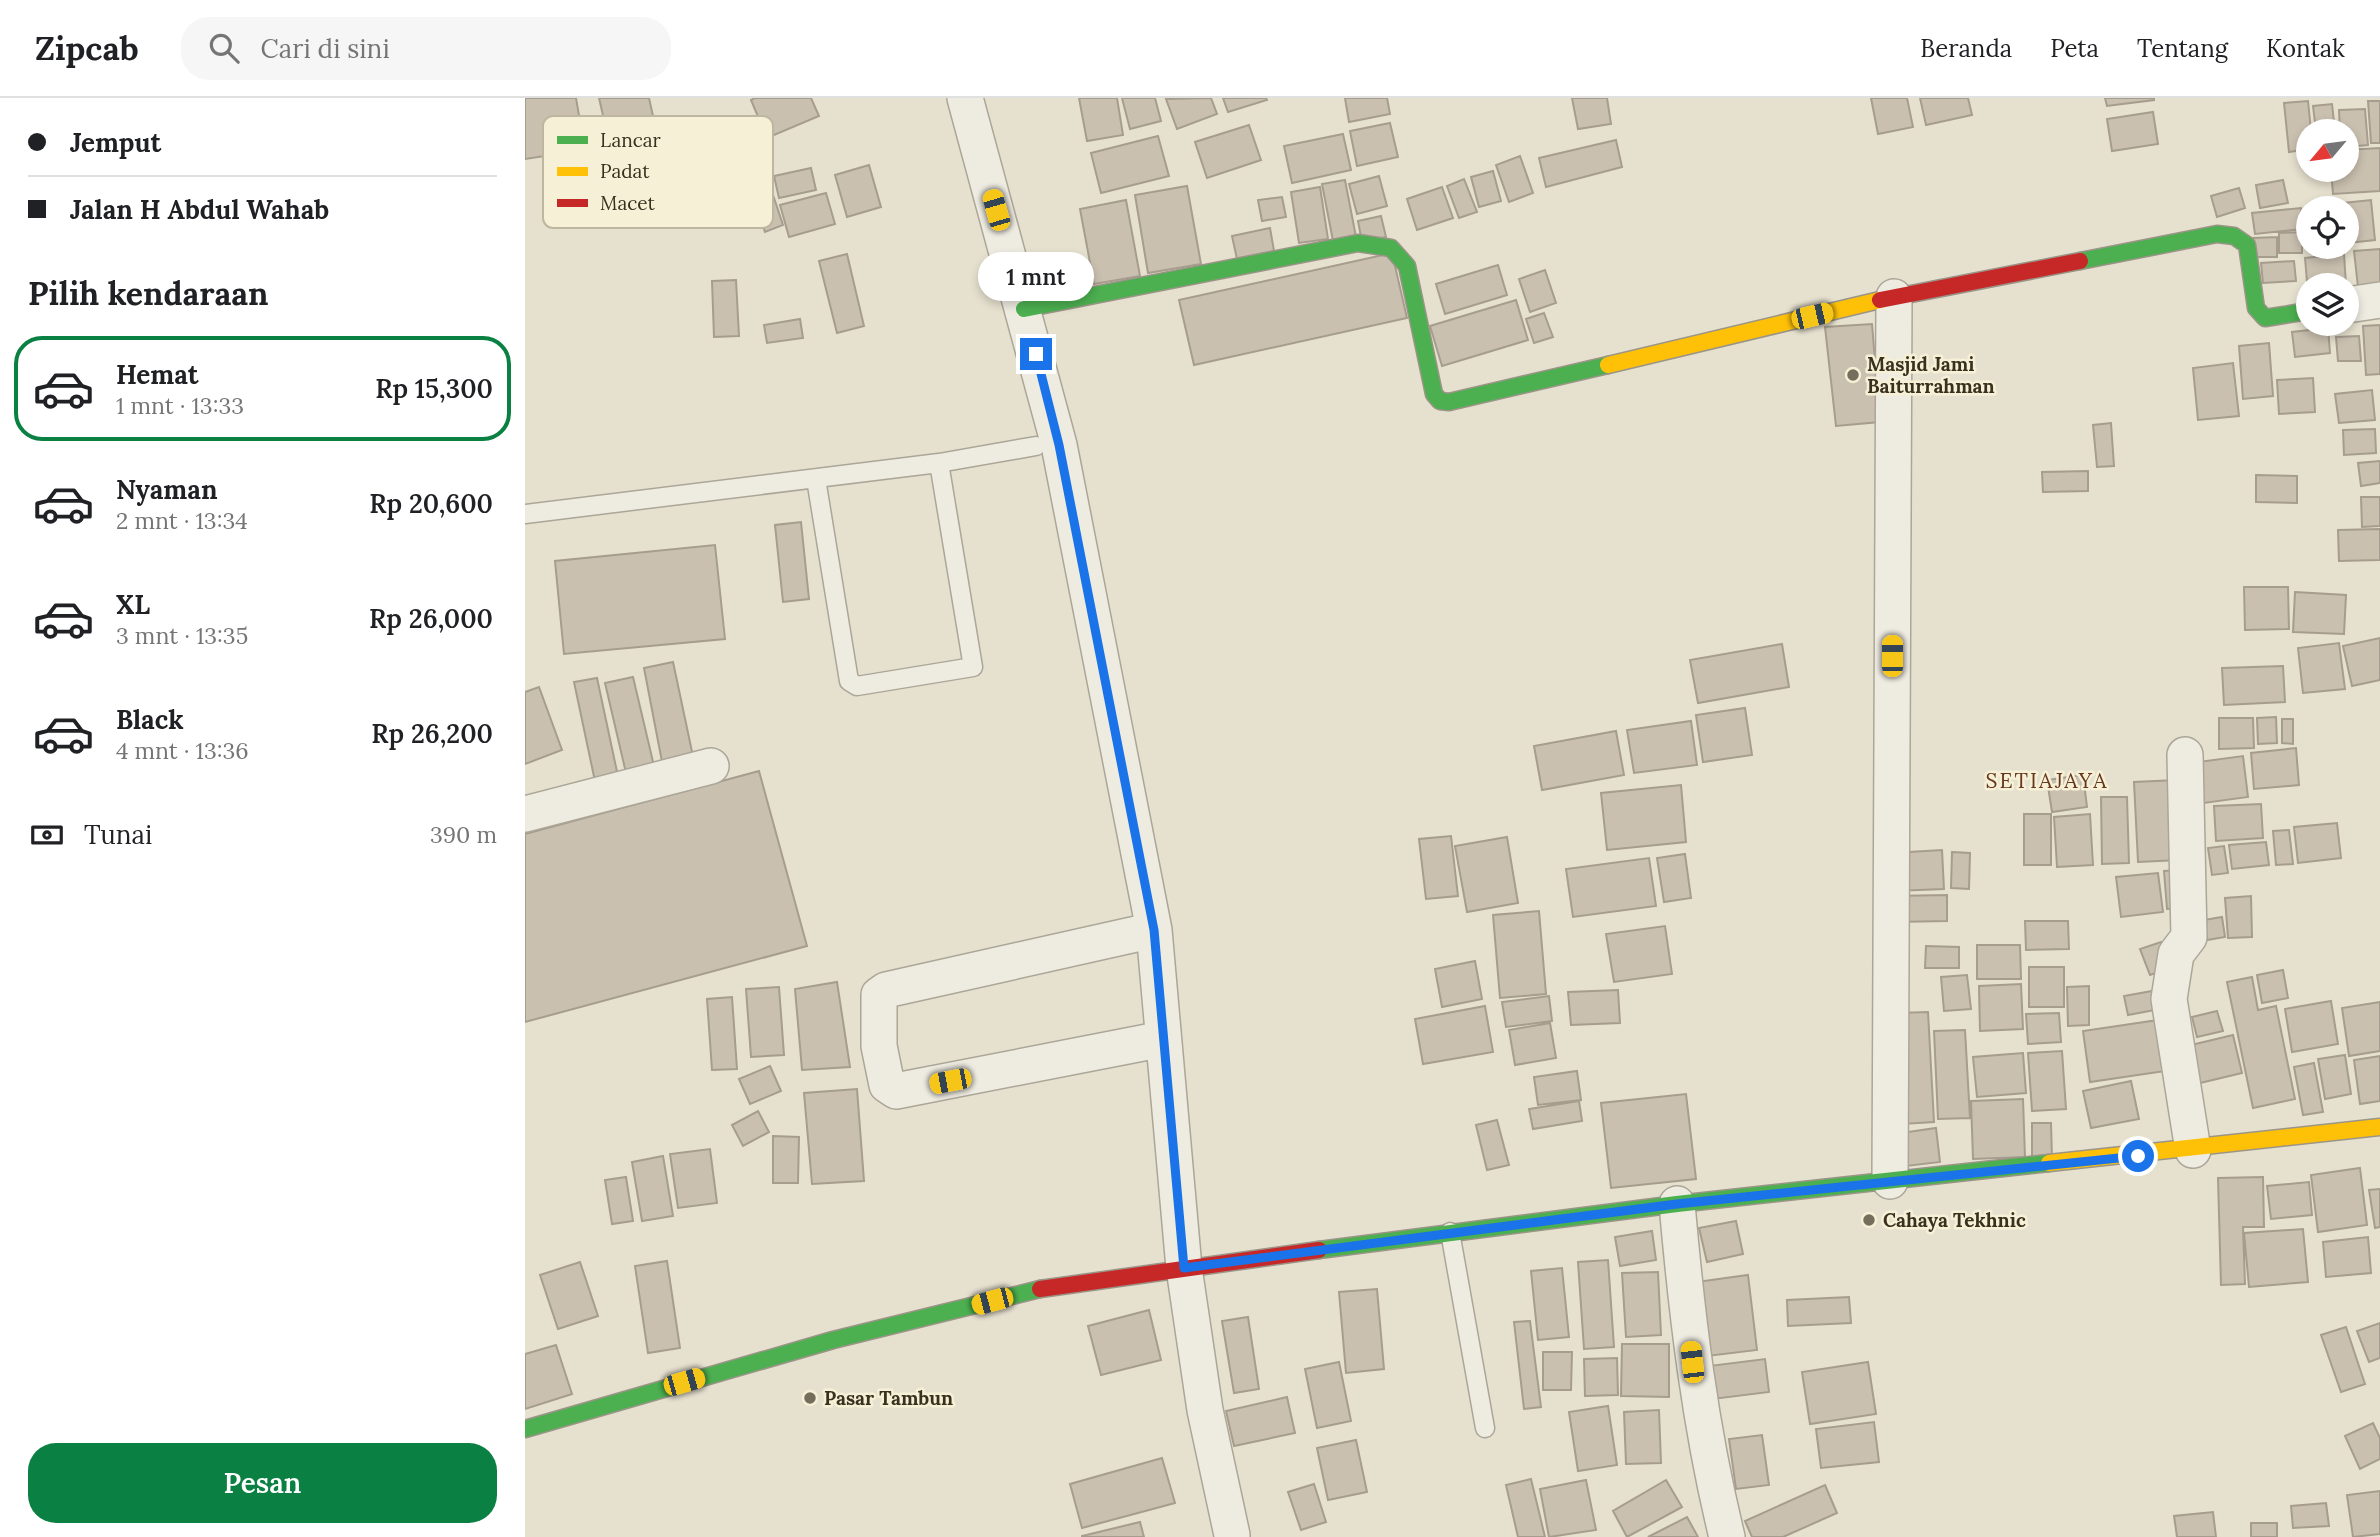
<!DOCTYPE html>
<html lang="id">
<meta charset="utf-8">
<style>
:root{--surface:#fff;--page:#f6f6f6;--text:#202124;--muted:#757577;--line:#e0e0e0;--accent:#0b8043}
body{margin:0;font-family:Lora,serif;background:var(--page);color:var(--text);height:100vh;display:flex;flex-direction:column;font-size:26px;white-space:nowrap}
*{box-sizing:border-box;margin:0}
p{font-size:23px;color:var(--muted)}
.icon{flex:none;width:38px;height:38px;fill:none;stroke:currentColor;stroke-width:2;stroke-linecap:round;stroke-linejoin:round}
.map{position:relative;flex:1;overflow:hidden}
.sheet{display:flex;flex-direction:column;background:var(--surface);width:525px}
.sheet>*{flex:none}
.guide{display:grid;align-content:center;height:154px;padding:0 28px;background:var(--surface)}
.needle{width:46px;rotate:241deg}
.buttons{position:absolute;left:1771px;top:21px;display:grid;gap:14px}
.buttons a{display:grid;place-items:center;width:63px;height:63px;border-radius:50%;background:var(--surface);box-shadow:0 4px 10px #0003;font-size:35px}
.end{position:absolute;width:32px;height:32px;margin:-16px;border:9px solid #1a73e8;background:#fff;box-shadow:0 0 0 4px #fff}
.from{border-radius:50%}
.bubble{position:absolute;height:49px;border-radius:24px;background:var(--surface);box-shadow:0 4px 10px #0003;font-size:23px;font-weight:600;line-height:49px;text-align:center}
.car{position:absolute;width:21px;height:42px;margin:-21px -10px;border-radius:9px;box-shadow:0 0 5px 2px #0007;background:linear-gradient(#f5c518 24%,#345 0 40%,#f5c518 0 76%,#345 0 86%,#f5c518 0)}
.guide b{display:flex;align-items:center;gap:24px;height:66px;font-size:26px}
.guide b+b{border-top:2px solid var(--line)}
.guide i{width:18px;height:18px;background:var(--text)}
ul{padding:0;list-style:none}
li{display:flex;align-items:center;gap:21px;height:105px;margin:0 14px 10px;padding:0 14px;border:4px solid transparent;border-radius:28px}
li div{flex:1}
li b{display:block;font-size:26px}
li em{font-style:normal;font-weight:600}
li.on{border-color:var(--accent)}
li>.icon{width:63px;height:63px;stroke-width:1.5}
h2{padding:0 28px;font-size:32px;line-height:84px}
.pay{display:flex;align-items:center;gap:18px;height:77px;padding:0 28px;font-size:26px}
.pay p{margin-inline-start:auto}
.button{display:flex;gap:14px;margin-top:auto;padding:14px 28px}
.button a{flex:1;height:80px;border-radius:28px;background:var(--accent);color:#fff;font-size:28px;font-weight:600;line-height:80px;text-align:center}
header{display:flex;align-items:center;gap:42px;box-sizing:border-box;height:98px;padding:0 35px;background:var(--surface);border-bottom:2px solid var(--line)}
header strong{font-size:33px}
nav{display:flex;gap:38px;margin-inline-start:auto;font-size:24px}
.search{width:490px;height:63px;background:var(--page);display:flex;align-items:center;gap:18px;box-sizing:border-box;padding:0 24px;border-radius:28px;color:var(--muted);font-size:26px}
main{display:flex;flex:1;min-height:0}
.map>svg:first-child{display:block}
.building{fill:#cac0b0;stroke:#a69d8e;stroke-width:2}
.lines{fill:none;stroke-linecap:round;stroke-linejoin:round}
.lane-casing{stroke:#aba697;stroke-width:21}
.street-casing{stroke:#aba697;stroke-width:38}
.fast-casing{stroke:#9b9588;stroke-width:19}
.slow-casing{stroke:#9b9588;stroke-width:19}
.jam-casing{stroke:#9b9588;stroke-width:19}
.lane{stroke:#eeebe1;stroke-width:18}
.street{stroke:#eeebe1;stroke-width:35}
.fast{stroke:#4caf50;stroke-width:16}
.slow{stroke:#ffc107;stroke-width:16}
.jam{stroke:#c62828;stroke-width:16}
.route{stroke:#1a73e8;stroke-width:9}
.poi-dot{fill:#766e5d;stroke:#f6f0d6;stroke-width:2.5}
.labels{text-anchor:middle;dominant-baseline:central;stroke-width:5;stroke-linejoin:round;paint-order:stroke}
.poi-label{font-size:19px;font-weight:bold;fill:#3a301f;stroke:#f6f0d6;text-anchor:start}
.neighbourhood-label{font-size:21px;letter-spacing:2px;fill:#67361e;stroke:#f6f0d6}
.key{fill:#f6f0d6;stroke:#beb69f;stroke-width:2}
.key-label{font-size:19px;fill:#3a301f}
</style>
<header>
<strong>Zipcab</strong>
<div class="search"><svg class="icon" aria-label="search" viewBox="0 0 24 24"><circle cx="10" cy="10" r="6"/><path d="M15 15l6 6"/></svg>Cari di sini</div>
<nav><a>Beranda</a><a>Peta</a><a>Tentang</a><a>Kontak</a></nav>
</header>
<main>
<section class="sheet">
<div class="guide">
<b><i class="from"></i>Jemput</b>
<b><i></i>Jalan H Abdul Wahab</b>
</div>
<h2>Pilih kendaraan</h2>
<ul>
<li class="on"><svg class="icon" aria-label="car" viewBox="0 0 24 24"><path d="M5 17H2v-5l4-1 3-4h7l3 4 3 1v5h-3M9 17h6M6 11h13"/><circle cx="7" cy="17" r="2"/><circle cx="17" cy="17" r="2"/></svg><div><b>Hemat</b><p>1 mnt · 13:33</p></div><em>Rp 15,300</em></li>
<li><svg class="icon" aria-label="car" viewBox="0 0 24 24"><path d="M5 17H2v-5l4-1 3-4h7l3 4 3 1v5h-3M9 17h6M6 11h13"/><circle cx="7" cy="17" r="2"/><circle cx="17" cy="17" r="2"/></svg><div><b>Nyaman</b><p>2 mnt · 13:34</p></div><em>Rp 20,600</em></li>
<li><svg class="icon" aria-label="car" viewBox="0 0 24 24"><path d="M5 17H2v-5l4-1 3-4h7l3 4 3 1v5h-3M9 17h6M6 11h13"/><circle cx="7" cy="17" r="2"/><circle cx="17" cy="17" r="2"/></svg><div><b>XL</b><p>3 mnt · 13:35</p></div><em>Rp 26,000</em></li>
<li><svg class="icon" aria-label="car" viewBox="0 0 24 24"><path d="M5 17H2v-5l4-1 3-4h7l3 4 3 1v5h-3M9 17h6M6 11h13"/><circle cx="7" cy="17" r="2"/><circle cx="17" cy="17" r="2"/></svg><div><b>Black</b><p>4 mnt · 13:36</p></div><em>Rp 26,200</em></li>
</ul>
<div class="pay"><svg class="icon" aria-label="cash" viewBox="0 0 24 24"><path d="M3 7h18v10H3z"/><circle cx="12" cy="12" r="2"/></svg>Tunai<p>390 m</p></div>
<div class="button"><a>Pesan</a></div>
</section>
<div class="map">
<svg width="1855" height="1439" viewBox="0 0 1855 1439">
<rect width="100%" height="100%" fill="#e6e1cf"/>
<path class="building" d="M0,0H51L60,52L0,61Z
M74,0H124L132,36L85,48Z
M230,0H286L294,18L242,40L226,2Z
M554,0H592L598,37L562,43Z
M597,0H630L636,23L605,31Z
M686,0L692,16L652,31L641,1Z
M698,0H741L742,2L703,14Z
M820,0H862L865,16L824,24Z
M1047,0H1082L1086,26L1053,31Z
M1346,0H1382L1388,29L1353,36Z
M1395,0H1443L1447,17L1401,27Z
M1580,0H1629V2L1582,8Z
M1783,3L1786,33H1783V51L1764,54L1759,5Z
M1843,3H1855V45H1846Z
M1807,6L1810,33H1791L1788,8Z
M1840,11L1843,47L1822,49V33H1815L1814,12Z
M1628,14L1633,46L1587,53L1582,21Z
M865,25L873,59L832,68L825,33Z
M724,27L736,62L682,80L670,44Z
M818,36L826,72L767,85L759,48Z
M633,38L644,78L576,95L566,55Z
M1091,42L1097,69L1021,89L1014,60Z
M1855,50V93L1808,96L1806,72H1822V52Z
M995,58L1008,95L984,104L971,67Z
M344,67L356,109L322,119L310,77Z
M286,70L291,92L254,100L249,78Z
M240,73L258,127L240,134L221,79Z
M968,73L976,103L954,109L946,79Z
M854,78L862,108L832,116L824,86Z
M939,81L952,114L934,120L922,88Z
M820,82L831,139L808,143L797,86Z
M1758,82L1763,105L1735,110L1731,87Z
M662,88L676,166L623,175L610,97Z
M795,89L803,141L774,145L766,94Z
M917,89L928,120L892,132L882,101Z
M1714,90L1720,110L1692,119L1686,98Z
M301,95L310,126L264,139L255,107Z
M757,99L761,119L737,123L733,102Z
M601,102L615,178L569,186L555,111Z
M1846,102L1850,142L1823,145L1822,110H1818V105Z
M1776,110L1778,131L1730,136L1727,115Z
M856,118L861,139L837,144L833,123Z
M745,130L749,153L712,161L707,138Z
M1777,134V155H1754V135Z
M1752,139V159H1728V140Z
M1855,151V196L1834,198L1829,153Z
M867,155L882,220L669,267L654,202Z
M322,156L339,228L312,235L294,163Z
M1819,156L1821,187H1783V196L1780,160Z
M1769,163L1771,183L1738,185L1736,165Z
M973,167L982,197L920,216L911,186Z
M1020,172L1031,205L1005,214L994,181Z
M211,182L214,238L189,239L187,183Z
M991,202L1003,242L917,268L905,228Z
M1019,215L1028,239L1009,245L1001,221Z
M275,221L278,240L242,245L239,227Z
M1347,226L1355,324L1311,328L1300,229Z
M1855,227V276L1841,277L1838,228Z
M1803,230L1805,255L1770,259L1767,234Z
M1834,238L1836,263H1813L1811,239Z
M1744,245L1748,298L1718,301L1714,248Z
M1708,265L1714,318L1673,322L1668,270Z
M1788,280L1790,314L1754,316L1752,282Z
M1847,292L1850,322L1814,325L1810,296Z
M1586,325L1589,368L1572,369L1568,327Z
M1850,331L1851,355L1819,357L1818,332Z
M1855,363V385L1836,388L1833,365Z
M1563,373V393L1518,394L1517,374Z
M1731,377L1772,378V405L1731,404Z
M1836,399H1855V428L1837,429Z
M276,424L284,501L258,504L250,427Z
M1855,431V462L1814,463L1813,432Z
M190,447L200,541L39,556L30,463Z
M1719,489H1763L1764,531L1720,532Z
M1770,494L1821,497L1819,536L1768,534Z
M1855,540V582L1827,588L1818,548Z
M1814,545L1820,591L1778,595L1773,550Z
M1257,546L1264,589L1173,605L1165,562Z
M148,564L169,663L138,669L119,570Z
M1758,568L1760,604L1699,607L1697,570Z
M108,579L129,668L101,675L80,585Z
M72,580L94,683L71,688L49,584Z
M14,589L37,652L0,666V594Z
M1220,610L1227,657L1178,664L1171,617Z
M1751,619L1752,645L1733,646L1732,620Z
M1694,620H1728L1729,650L1694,651Z
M1757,621H1768V646L1757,645Z
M1166,623L1172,667L1109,675L1102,632Z
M1091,633L1099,677L1017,692L1009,648Z
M1771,650L1774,687L1729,691L1726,655Z
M1718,658L1723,699L1679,705L1673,664Z
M234,673L282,848L0,924V736Z
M1558,677L1562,709L1527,714L1522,682Z
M1651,682L1655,762L1613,764L1609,684Z
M1156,687L1161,744L1082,752L1076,695Z
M1576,699H1602L1604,765L1577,766Z
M1736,706L1738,740L1691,743L1689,708Z
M1499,716H1526V767H1499Z
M1565,716L1568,767L1532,769L1529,719Z
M1812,725L1816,760L1773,765L1769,729Z
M1764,732L1768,766L1751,767L1748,733Z
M926,738L933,798L901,801L894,741Z
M982,739L993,805L942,814L930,748Z
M1741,744L1744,767L1707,771L1704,747Z
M1699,748L1703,775L1687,777L1683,750Z
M1417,752L1419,791L1369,793L1367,755Z
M1427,754L1445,755L1444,791L1426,790Z
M1160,756L1166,800L1139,804L1132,760Z
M1124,760L1131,808L1048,819L1041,771Z
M1657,772L1660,810L1642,811L1639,773Z
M1633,775L1638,814L1596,819L1591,779Z
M1422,797V823L1369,824L1368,798Z
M1726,798L1727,839L1703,840L1700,800Z
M1014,813L1021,896L975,900L968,817Z
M1697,819L1700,839L1682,842L1679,822Z
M1500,823H1543L1544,851L1501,852Z
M1140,828L1147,876L1089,884L1081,836Z
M1636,844L1645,870L1625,877L1615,851Z
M1452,847H1495L1496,881H1452Z
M1401,848L1434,849V870H1400Z
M950,863L957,901L917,909L910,871Z
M1504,869H1539V909H1504Z
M1758,872L1763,900L1737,905L1732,877Z
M1442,877L1446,911L1419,913L1416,879Z
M1727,879L1733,912L1751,908L1770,1001L1728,1010L1702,884Z
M312,884L325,969L277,972L270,891Z
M1496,886L1498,931L1455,933L1454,888Z
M1564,888V927L1543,928L1542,889Z
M254,889L259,957L226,959L221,891Z
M1093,892L1095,925L1046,927L1043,894Z
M1627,893L1630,912L1603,917L1599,898Z
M1024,898L1027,923L981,929L977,904Z
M207,899L212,971L187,972L182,901Z
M1806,903L1813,946L1767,954L1760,911Z
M1855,904V953L1824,958L1817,910Z
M960,908L968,954L898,966L890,921Z
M1692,913L1698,933L1672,939L1667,919Z
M1403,914L1409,1024L1377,1026L1372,915Z
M1534,915L1536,944L1503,946L1501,916Z
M1640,921L1647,972L1565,984L1558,933Z
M1025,925L1031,960L990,967L984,932Z
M1440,932L1445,1020L1413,1021L1409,933Z
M1708,937L1717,975L1671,986L1662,948Z
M1537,953L1541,1011L1507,1013L1503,955Z
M1498,955L1501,995L1452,999L1448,959Z
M1820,957L1826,996L1800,1001L1793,961Z
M1855,958V1003L1835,1006L1829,962Z
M1789,965L1798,1014L1778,1017L1769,969Z
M245,968L256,993L225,1006L214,981Z
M1052,973L1056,1002L1013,1007L1009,979Z
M1606,983L1614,1021L1566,1030L1558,993Z
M332,991L339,1083L287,1086L279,995Z
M1161,996L1171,1081L1086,1090L1076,1005Z
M1498,1001L1500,1059L1448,1061L1446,1003Z
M1054,1003L1057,1023L1008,1031L1004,1011Z
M233,1013L244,1034L218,1048L207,1027Z
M972,1022L984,1067L962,1072L951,1027Z
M1507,1025H1526L1527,1061H1507Z
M1411,1030L1415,1064L1373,1069L1369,1036Z
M248,1038L274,1039L273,1085H248Z
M185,1051L192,1105L153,1110L145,1056Z
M138,1058L148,1118L117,1123L107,1064Z
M1835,1070L1842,1127L1793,1134L1786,1077Z
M101,1079L108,1123L87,1126L80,1082Z
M1738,1079L1739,1129H1718L1720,1186L1696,1187L1693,1080Z
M1784,1084L1787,1117L1746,1121L1742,1088Z
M1855,1091V1129L1850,1130L1844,1092Z
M1211,1123L1218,1156L1182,1164L1174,1130Z
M1778,1131L1783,1184L1724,1189L1719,1135Z
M1127,1133L1131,1162L1095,1168L1090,1139Z
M1843,1139L1846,1175L1801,1179L1798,1144Z
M1083,1162L1089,1249L1059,1251L1053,1164Z
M142,1163L155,1250L123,1255L110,1168Z
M55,1164L73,1218L33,1231L15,1177Z
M1037,1170L1044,1239L1013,1242L1006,1173Z
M1133,1174L1136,1237L1101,1239L1097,1175Z
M1223,1177L1232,1252L1174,1259L1164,1185Z
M852,1191L859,1271L821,1275L814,1194Z
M1324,1199L1326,1225L1263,1228L1262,1202Z
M624,1212L636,1262L576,1277L563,1228Z
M723,1219L734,1291L709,1295L697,1223Z
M1005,1223L1016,1309L999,1311L989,1224Z
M1855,1225V1260L1844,1264L1832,1233Z
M1821,1229L1840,1286L1816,1294L1796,1237Z
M1097,1246H1144V1299L1096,1298Z
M31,1247L47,1296L0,1311V1256Z
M1018,1254H1047L1046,1292H1018Z
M1092,1260L1093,1297L1060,1298L1059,1261Z
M1240,1261L1244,1294L1180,1302L1176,1269Z
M814,1264L826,1323L792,1330L780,1271Z
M1343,1264L1351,1316L1285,1326L1277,1274Z
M762,1299L770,1335L709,1348L701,1313Z
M1083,1308L1092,1367L1053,1373L1044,1314Z
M1134,1312L1136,1365L1101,1366L1099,1314Z
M1349,1324L1354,1364L1296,1370L1291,1331Z
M1848,1325L1855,1340V1361L1835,1371L1820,1338Z
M1237,1337L1244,1387L1211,1391L1204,1341Z
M831,1342L842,1394L803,1402L792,1350Z
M637,1360L650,1405L557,1430L545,1386Z
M1006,1381L1020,1439H993L981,1387Z
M1061,1382L1071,1432L1024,1439L1015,1391Z
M1141,1382L1157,1409L1102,1439L1088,1413Z
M789,1386L801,1424L776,1432L763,1394Z
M1300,1387L1312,1415L1258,1439H1227L1220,1423Z
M1855,1393V1436L1828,1439L1822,1397Z
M1801,1405L1804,1428L1768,1430L1766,1408Z
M1688,1414L1691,1439H1652L1649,1418Z
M1162,1419L1173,1439H1123Z
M615,1424L619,1439H557V1438Z
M1726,1425H1752V1439H1726Z"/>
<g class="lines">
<g class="lane-casing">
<path id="lane" d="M291,381L324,583L332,588L448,569L414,365
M0,416L414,365L511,348
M925,1134L960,1330"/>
</g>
<g class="street-casing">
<path id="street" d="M440,0L534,347L629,832L659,1170L680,1312L707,1437
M1822,207L1855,202
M1660,657L1664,839L1651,856L1644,901L1668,1052
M0,716L186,668
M629,832L361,892L354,897V948L362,987L371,993L638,941
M1365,1083L1369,199
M1152,1106C1162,1219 1175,1329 1202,1439"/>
</g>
<g class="fast-casing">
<path id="fast" d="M1555,163L1692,136L1709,138L1722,147L1731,210L1740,220L1783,213
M499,211L833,145L866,150L882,168L909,296L915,303L924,304L1083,267
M794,1152L1152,1106L1524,1065
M0,1331L308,1242L515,1191"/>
</g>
<g class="slow-casing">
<path id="slow" d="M1083,267L1355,202
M1524,1065L1855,1029"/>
</g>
<g class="jam-casing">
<path id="jam" d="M1355,202L1555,163
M515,1191L794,1152"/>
</g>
<use href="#lane" class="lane"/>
<use href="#street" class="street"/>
<use href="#fast" class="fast"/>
<use href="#slow" class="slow"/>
<use href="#jam" class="jam"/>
</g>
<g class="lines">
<path class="route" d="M511,256L534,347L629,832L659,1170L1152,1106L1613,1058"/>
</g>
<g class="poi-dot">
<circle cx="1328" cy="277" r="7"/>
<circle cx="1344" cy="1122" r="7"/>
<circle cx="285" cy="1300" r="7"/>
</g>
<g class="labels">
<g class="poi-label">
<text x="1342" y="266">Masjid Jami<tspan x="1342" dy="22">Baiturrahman</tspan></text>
<text x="1358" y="1122">Cahaya Tekhnic</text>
<text x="299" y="1300">Pasar Tambun</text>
</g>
<g class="neighbourhood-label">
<text x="1522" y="682">SETIAJAYA</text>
</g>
</g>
<rect x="18" y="18" width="230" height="112" rx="10" class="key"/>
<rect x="32" y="38" width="31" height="8" fill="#4caf50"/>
<rect x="32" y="69" width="31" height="9" fill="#ffc107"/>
<rect x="32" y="101" width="31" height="8" fill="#c62828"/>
<g class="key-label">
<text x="75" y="49">Lancar</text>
<text x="75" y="80">Padat</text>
<text x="75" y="112">Macet</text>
</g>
</svg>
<div class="buttons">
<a><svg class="needle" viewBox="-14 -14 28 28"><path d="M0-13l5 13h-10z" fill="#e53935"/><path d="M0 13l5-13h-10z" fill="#757577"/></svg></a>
<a><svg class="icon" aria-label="locate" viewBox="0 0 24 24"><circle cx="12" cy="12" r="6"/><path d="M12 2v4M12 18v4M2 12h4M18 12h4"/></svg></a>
<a><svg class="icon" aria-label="layers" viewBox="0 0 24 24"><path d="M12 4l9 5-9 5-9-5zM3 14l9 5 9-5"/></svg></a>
</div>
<i class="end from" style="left:1613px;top:1058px"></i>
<i class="end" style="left:511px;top:256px"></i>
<div class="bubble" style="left:453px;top:154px;width:116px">1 mnt</div>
<i class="car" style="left:471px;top:112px;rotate:344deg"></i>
<i class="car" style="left:1287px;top:218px;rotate:77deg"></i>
<i class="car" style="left:1367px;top:558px;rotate:0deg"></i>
<i class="car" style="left:425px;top:983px;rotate:259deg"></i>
<i class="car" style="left:467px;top:1203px;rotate:255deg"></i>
<i class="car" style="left:1167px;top:1264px;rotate:354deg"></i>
<i class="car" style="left:159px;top:1284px;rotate:74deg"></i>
</div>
</main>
